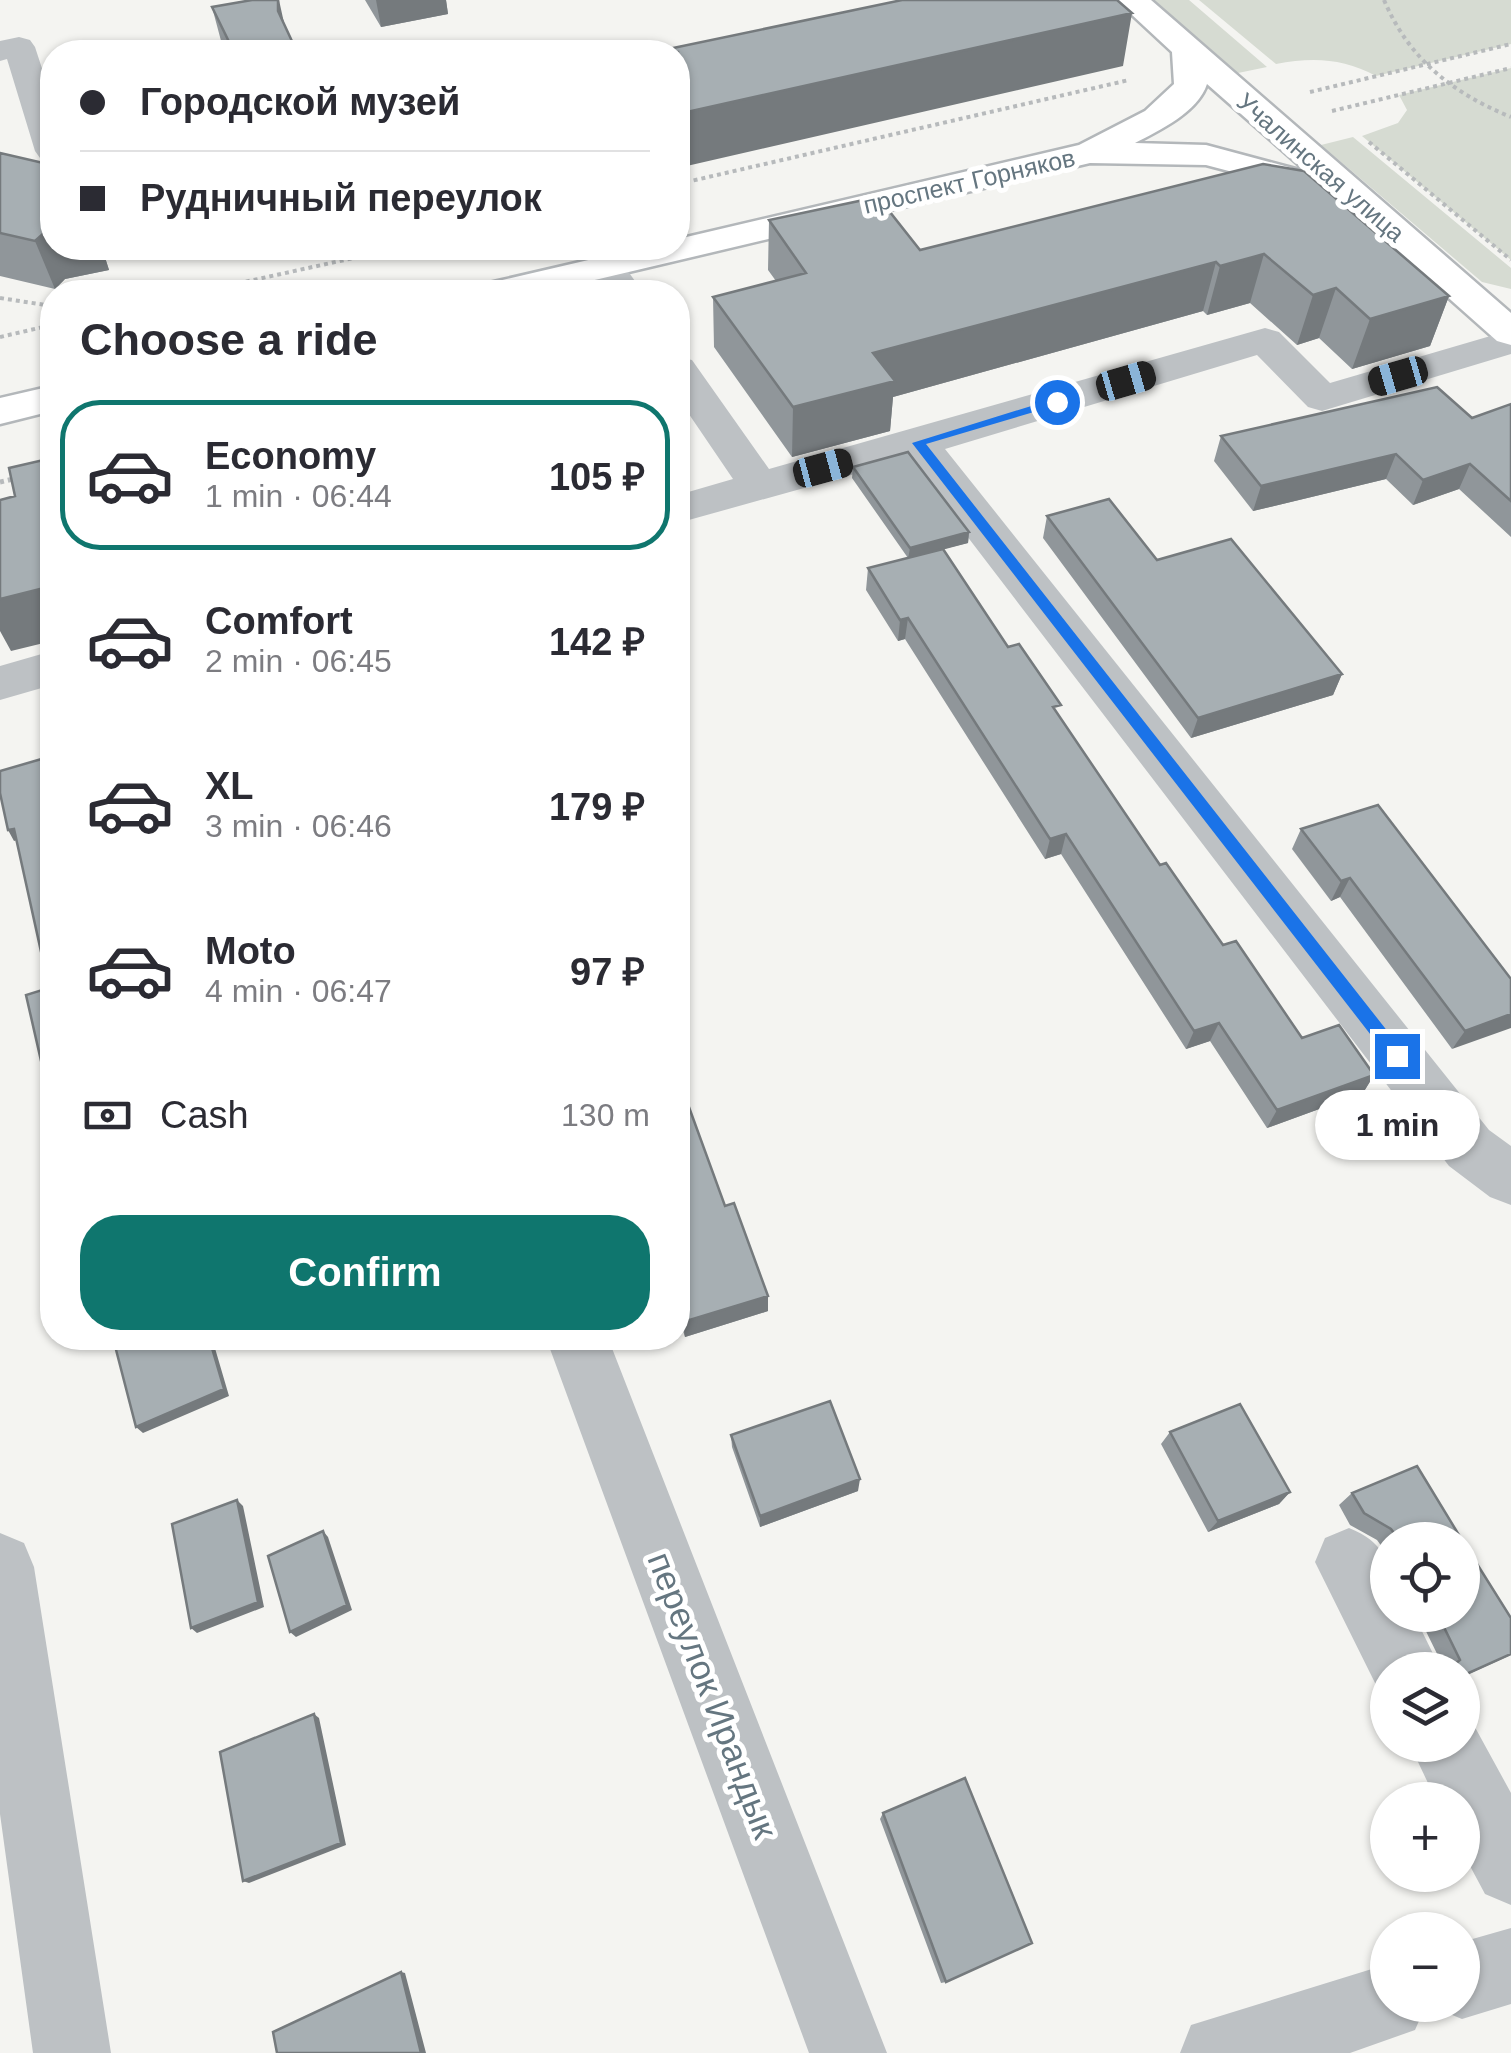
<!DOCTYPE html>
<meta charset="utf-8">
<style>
:root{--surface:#fff;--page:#f2f2f3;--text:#2b2b33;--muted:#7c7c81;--line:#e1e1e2;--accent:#0f766e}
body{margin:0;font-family:Arial,sans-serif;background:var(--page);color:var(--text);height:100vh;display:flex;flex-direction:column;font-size:38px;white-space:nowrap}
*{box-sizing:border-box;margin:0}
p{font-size:32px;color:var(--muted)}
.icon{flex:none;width:55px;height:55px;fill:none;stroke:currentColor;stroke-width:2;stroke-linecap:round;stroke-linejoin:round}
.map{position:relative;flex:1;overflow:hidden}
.sheet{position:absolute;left:40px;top:280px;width:650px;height:1070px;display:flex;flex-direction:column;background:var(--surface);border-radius:40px;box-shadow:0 2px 8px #0004}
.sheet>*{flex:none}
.guide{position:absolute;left:40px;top:40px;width:650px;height:220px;border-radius:40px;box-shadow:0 2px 8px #0004;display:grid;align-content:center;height:220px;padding:0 40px;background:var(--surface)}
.tools{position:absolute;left:1370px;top:1522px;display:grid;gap:20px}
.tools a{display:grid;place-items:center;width:110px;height:110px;border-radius:50%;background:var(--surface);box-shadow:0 2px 8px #0004;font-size:50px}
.end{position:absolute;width:45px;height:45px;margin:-22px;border:12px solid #1a73e8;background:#fff;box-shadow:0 0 0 5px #fff}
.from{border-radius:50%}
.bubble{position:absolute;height:70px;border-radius:35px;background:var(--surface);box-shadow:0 2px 8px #0004;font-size:32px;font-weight:800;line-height:70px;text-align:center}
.car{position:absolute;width:30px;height:60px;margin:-30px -15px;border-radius:12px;box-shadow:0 0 8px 2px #0007;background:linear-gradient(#222 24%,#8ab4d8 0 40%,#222 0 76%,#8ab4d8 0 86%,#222 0)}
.guide b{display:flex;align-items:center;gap:35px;height:95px;font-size:38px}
.guide b+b{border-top:2px solid var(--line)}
.guide i{width:25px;height:25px;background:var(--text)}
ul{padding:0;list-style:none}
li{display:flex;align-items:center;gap:30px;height:150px;margin:0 20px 15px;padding:0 20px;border:5px solid transparent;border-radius:40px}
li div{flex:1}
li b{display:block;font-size:38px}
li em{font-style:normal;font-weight:800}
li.current{border-color:var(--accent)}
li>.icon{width:90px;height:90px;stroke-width:1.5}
h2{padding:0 40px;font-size:45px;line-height:120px}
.pay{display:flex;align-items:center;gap:25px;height:110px;padding:0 40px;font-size:38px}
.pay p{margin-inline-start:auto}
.primary-button{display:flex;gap:20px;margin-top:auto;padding:20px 40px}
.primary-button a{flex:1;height:115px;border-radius:40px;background:var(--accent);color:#fff;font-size:40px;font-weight:800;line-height:115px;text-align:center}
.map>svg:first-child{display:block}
.green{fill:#d6dbd2}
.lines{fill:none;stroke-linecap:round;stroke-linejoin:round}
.major-casing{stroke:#b3b7ba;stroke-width:5}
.path-far1{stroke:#b7babc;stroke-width:4;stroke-dasharray:4 4;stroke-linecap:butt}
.path{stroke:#b7babc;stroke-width:5;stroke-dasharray:4 4;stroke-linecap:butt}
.minor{fill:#bdc1c4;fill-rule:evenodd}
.major{fill:#fff;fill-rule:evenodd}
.wall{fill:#90969a}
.shaded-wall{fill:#757a7d}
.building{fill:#a7afb3;stroke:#757a7d;stroke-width:2.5}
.route{fill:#1a73e8}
.labels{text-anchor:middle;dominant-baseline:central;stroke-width:10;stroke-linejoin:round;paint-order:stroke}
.far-street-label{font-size:25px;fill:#657680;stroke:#fff}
.near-street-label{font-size:35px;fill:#657680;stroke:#fff}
</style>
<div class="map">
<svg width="1511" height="2053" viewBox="0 0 1511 2053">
<rect width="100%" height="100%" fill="#f4f4f1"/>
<path class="green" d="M1154,0H1189L1267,67L1238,73Z
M1199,0H1511V44L1376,76C1343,58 1312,57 1276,64Z
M1511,68V260L1362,136L1398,123L1407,110L1399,95Z
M1353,137L1511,268V289L1482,282L1321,145Z"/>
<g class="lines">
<g class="major-casing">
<path id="major" d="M1116,0H1151L1511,313V345L1497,341L1362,221L1267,181L1206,165L1090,163L544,292H479L485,284L498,281L640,248H678V239L1079,145L1145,111L1174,84L1172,52ZM1207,84L1307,172L1206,145L1135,143C1160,130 1198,112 1207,84Z
M52,386V411L0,424V398Z"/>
</g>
<path class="path-far1" d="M1384,0C1409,59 1452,93 1511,117
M1310,92L1511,44
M1332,111L1511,68
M1369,142L1511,260
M678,184L1129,80
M199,292L399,248
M0,298L52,306
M0,337L52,325"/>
<path class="path" d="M0,482L18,478"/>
<path class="minor" d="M19,37L30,40L35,47L52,99V161L40,158L35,151L7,59L0,61V41Z
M606,256L619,259L643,292H605L587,267L593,259Z
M1265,328L1279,332L1330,383L1511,330V354L1322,411L1308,407L1257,355L945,449L1489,1130L1511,1146V1205L1490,1197L1449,1166L908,459L678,523V495L733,479L678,398V357L692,360L769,469Z
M52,651V685L0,700V666Z
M546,1338H608L887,2053H809Z
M1349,1528C1395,1547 1388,1571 1388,1615H1414L1441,1670H1388V1697L1381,1695L1315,1562L1325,1538Z
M0,1533L24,1543L34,1567L111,2053H33L0,1814Z
M1462,1716L1471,1720L1511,1793V1905L1485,1894L1462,1851V1800H1436L1410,1745H1462Z
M1511,1928V2004L1462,2019L1435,2008L1433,2005H1462V1942Z
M1388,1964V2005H1426L1415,2030L1350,2053H1180L1191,2025Z"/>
<use href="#major" class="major"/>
</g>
<path class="wall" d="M365,0H446L448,14L381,27Z
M212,7L285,27L297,52H224Z
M0,153L52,248H102L109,270L65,279L55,289L0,276Z
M1263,164L1449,296L1430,346L1352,369L1319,338L1297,345L1250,303L1207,315L1203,311L893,397L890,431L792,457L714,347L713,297L776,281L768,270L769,220L920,250Z
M1511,404V537L1459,489L1413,505L1386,479L1253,511L1214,461L1221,436L1472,418Z
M853,467L969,532L968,543L943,549L1008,647L1059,715L1160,865L1223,945L1302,1038L1374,1075L1363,1093L1267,1128L1210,1041L1186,1049L1061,854L1045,859L905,639L898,641L866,590L868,568L908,558L852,478Z
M1047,516L1157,560L1342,674L1333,695L1191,738L1043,538Z
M1301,829L1511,979L1452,1049L1340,897L1331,901L1292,849Z
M678,1077L725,1206L768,1311L685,1337L678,1315Z
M1170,1432L1290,1492L1279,1504L1208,1532L1161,1444Z
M731,1435L858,1491L760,1527L732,1447Z
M1352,1493L1462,1540H1388V1559L1385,1551L1377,1540L1350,1525L1339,1505Z
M1418,1615H1462L1511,1618V1655L1462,1677V1670H1442L1444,1668Z
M883,1813L946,1982L941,1983L880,1819Z"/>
<path class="shaded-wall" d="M278,0H279L288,41L278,11Z
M376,0H446L448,14L381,27Z
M1132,13L1123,66L678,168V114Z
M52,229V248H102L109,270L65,279L55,289L35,241L46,231Z
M1264,254L1250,303L1207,315L1220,266Z
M1216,262L1203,311L893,397L890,431L792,457L793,407L873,353Z
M1336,288L1319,338L1297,345L1313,295Z
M1449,296L1430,346L1352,369L1370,319Z
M1396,454L1386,479L1253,511L1261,486Z
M1470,464L1459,489L1413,505L1423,480Z
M969,532L968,543L908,559L910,548Z
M52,586V641L11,651L0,631V599Z
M908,618L905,639L898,641L900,620Z
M1342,674L1333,695L1191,738L1198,718Z
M14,829L20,839L14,841L8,830Z
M1066,834L1061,854L1045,859L1050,839Z
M1350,878L1340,897L1331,901L1341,881Z
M1511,1014V1028L1452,1049L1465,1031Z
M1219,1023L1210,1041L1186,1049L1194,1031Z
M1374,1075L1363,1093L1267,1128L1277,1110Z
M768,1296V1311L685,1337L683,1322Z
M209,1338H212L229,1396L143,1433L136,1427Z
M860,1479L858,1491L760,1527V1516Z
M1290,1492L1279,1504L1208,1532L1218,1521Z
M237,1500L243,1506L264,1607L197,1633L191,1628Z
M323,1531L328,1537L352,1610L296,1637L290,1632Z
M314,1714L319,1718L346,1845L249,1883L243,1881Z
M401,1972L405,1973L426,2053H421Z"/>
<path class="building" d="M252,0H278V11L297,52H234L212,7Z
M902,0H1117L1132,13L678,114V52H654Z
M0,153L52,165V229L46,231L35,241L0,233Z
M1263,164L1304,171L1449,296L1370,319L1336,288L1313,295L1264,254L1220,266L1216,262L873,353L895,381L793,407L713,297L806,273L769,220L878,197L920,250Z
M1437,387L1472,418L1511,404V501L1470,464L1423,480L1396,454L1261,486L1221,436Z
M908,452L969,532L910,548L853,467Z
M52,458V586L0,599V500L15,496L9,468Z
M1109,499L1157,560L1231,539L1342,674L1198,718L1047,516Z
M943,549L1008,647L1019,644L1061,705L1053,707L1160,865L1166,863L1223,945L1236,941L1302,1038L1339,1025L1374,1075L1277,1110L1219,1023L1194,1031L1066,834L1050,839L908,618L900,620L868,568Z
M52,756V1109L26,995L49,988L14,829L8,830L0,793V771Z
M1378,805L1511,979V1014L1465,1031L1350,878L1341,881L1301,829Z
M678,1077L725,1206L734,1203L768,1296L683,1322L678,1305Z
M113,1338H209L224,1389L136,1427Z
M830,1401L860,1479L760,1516L731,1435Z
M1240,1404L1290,1492L1218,1521L1170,1432Z
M1417,1466L1462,1540H1399L1391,1529L1364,1513L1352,1493Z
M237,1500L258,1602L191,1628L172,1524Z
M323,1531L347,1605L290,1632L268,1556Z
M1462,1540L1511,1618V1654L1462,1676V1670H1456L1454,1665L1460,1660L1438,1615H1462Z
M314,1714L341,1843L243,1881L220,1752Z
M965,1778L1032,1943L946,1982L883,1813Z
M401,1972L421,2053H277L273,2032Z"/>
<path class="route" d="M1057,398L1061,404L926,444L1403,1051V1061H1391L912,443Z"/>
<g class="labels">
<g class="far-street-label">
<text transform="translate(1321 167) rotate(41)">Учалинская улица</text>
<text transform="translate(969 181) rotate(-13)">проспект Горняков</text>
</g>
<g class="near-street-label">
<text transform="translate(713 1695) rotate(69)">переулок Ирандык</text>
</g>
</g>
</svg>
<div class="tools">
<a><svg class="icon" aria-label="locate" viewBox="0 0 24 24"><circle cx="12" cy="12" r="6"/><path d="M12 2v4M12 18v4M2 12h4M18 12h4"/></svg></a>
<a><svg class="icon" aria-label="layers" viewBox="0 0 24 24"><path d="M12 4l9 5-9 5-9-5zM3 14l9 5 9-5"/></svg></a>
<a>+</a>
<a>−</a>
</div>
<i class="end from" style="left:1057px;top:402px"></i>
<i class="end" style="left:1397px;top:1056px"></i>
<div class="bubble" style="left:1315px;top:1090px;width:165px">1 min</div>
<i class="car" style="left:1398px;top:376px;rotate:254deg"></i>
<i class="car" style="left:1126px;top:381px;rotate:74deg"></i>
<i class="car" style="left:823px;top:468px;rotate:75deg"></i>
<div class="guide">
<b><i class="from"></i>Городской музей</b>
<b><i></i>Рудничный переулок</b>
</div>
<section class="sheet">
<h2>Choose a ride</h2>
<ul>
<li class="current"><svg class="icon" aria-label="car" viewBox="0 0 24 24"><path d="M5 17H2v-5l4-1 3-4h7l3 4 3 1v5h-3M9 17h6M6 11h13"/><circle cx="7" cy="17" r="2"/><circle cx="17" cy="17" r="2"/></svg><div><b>Economy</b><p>1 min · 06:44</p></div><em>105 ₽</em></li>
<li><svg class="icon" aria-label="car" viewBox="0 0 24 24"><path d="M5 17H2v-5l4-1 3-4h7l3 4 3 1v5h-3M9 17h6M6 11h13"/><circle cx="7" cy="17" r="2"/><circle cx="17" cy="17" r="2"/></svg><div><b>Comfort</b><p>2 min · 06:45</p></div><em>142 ₽</em></li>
<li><svg class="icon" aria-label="car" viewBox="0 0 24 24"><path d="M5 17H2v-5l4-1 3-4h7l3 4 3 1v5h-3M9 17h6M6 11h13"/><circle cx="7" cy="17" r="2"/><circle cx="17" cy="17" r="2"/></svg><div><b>XL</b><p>3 min · 06:46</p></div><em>179 ₽</em></li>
<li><svg class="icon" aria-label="car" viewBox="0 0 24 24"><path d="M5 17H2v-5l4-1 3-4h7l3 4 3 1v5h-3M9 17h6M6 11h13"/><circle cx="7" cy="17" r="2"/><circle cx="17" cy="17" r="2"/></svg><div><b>Moto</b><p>4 min · 06:47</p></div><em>97 ₽</em></li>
</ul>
<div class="pay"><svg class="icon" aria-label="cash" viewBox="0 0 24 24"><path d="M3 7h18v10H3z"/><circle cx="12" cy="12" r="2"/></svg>Cash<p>130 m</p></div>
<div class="primary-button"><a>Confirm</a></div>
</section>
</div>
